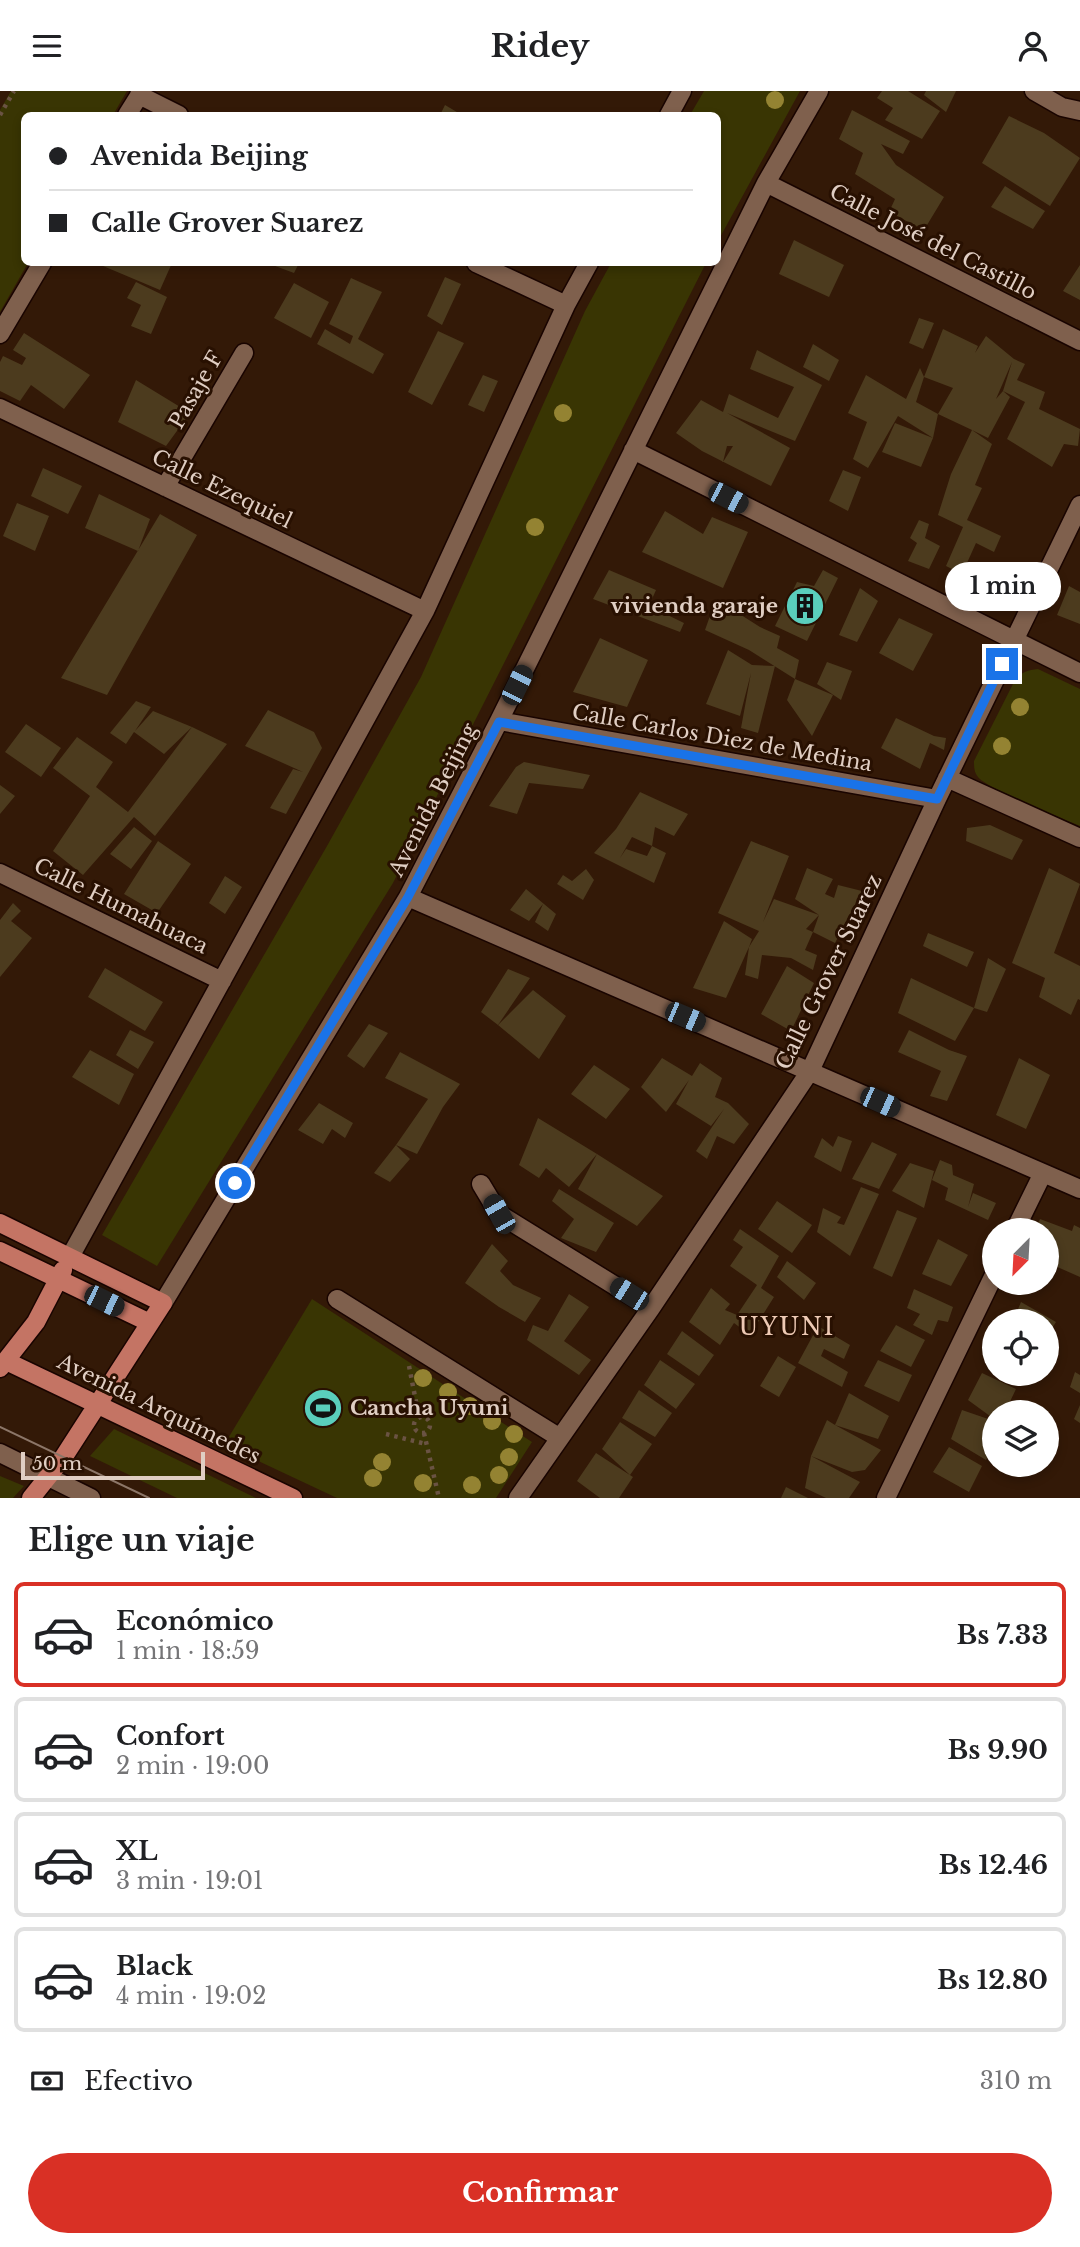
<!DOCTYPE html>
<html lang="es">
<meta charset="utf-8">
<style>
:root{--surface:#fff;--page:#f6f6f6;--text:#202124;--muted:#757577;--line:#e0e0e0;--accent:#d93025}
body{margin:0;font-family:"Libre Baskerville",serif;background:var(--page);color:var(--text);height:100vh;display:flex;flex-direction:column;font-size:26px;white-space:nowrap}
*{box-sizing:border-box;margin:0}
p{font-size:23px;color:var(--muted)}
.icon{flex:none;width:38px;height:38px;fill:none;stroke:currentColor;stroke-width:2;stroke-linecap:round;stroke-linejoin:round}
.map{position:relative;height:1407px;overflow:hidden}
.side{display:flex;flex-direction:column;background:var(--surface);flex:1}
.side>*{flex:none}
.guide{position:absolute;left:21px;top:21px;width:700px;height:154px;border-radius:10px;box-shadow:0 4px 10px #0003;display:grid;align-content:center;height:154px;padding:0 28px;background:var(--surface)}
.needle{width:46px;rotate:204deg}
.fabs{position:absolute;left:982px;top:1127px;display:grid;gap:14px}
.fabs a{display:grid;place-items:center;width:77px;height:77px;border-radius:50%;background:var(--surface);box-shadow:0 4px 10px #0003;font-size:35px}
.scale{position:absolute;left:21px;bottom:18px;width:184px;box-sizing:border-box;padding-left:7px;border:4px solid #e0cec3;border-top:0;font-size:19px;line-height:24px;white-space:nowrap;color:#e0cec3;-webkit-text-stroke:5px #281001;paint-order:stroke}
.end{position:absolute;width:32px;height:32px;margin:-16px;border:9px solid #1a73e8;background:#fff;box-shadow:0 0 0 4px #fff}
.from{border-radius:50%}
.bubble{position:absolute;height:49px;border-radius:24px;background:var(--surface);box-shadow:0 4px 10px #0003;font-size:23px;font-weight:800;line-height:49px;text-align:center}
.car{position:absolute;width:21px;height:42px;margin:-21px -10px;border-radius:9px;box-shadow:0 0 5px 2px #0007;background:linear-gradient(#222 24%,#8ab4d8 0 40%,#222 0 76%,#8ab4d8 0 86%,#222 0)}
.guide b{display:flex;align-items:center;gap:24px;height:66px;font-size:26px}
.guide b+b{border-top:2px solid var(--line)}
.guide i{width:18px;height:18px;background:var(--text)}
ul{padding:0;list-style:none}
li{display:flex;align-items:center;gap:21px;height:105px;margin:0 14px 10px;padding:0 14px;border:4px solid var(--line);border-radius:10px}
li div{flex:1}
li b{display:block;font-size:26px}
li em{font-style:normal;font-weight:800}
li.active{border-color:var(--accent)}
li>.icon{width:63px;height:63px;stroke-width:1.5}
h2{padding:0 28px;font-size:32px;line-height:84px}
.pay{display:flex;align-items:center;gap:18px;height:77px;padding:0 28px;font-size:26px}
.pay p{margin-inline-start:auto}
.action{display:flex;gap:14px;margin-top:auto;padding:14px 28px}
.action a{flex:1;height:80px;border-radius:42px;background:var(--accent);color:#fff;font-size:28px;font-weight:800;line-height:80px;text-align:center}
header{display:flex;justify-content:space-between;align-items:center;height:91px;padding:0 28px;background:var(--surface);font-size:32px;font-weight:800}
.map>svg:first-child{display:block}
.green{fill:#393503}
.building{fill:#4c3b1e;fill-rule:evenodd}
.lines{fill:none;stroke-linecap:round;stroke-linejoin:round}
.minor-casing{stroke:#190400;stroke-width:21}
.major-casing{stroke:#190400;stroke-width:21}
.path{stroke:#6a5343;stroke-width:4.5;stroke-dasharray:3.5 5;stroke-linecap:butt}
.minor{stroke:#7f604d;stroke-width:18}
.major{stroke:#c47464;stroke-width:18}
.tram{stroke:#8c7668;stroke-width:2}
.tree{fill:#948332}
.route{stroke:#1a73e8;stroke-width:9}
.labels{text-anchor:middle;dominant-baseline:central;stroke-width:6;stroke-linejoin:round;paint-order:stroke}
.street-label{font-size:21px;fill:#e0cec3;stroke:#281001}
.poi-label{font-size:21px;font-weight:bold;fill:#e0cec3;stroke:#281001;text-anchor:end}
.neighbourhood-label{font-size:23px;letter-spacing:2px;fill:#edc9b4;stroke:#281001}
</style>
<header><svg class="icon" aria-label="menu" viewBox="0 0 24 24"><path d="M4 6h16M4 12h16M4 18h16"/></svg>Ridey<svg class="icon" aria-label="person" viewBox="0 0 24 24"><circle cx="12" cy="8" r="4"/><path d="M4 21q1-7 8-7t8 7"/></svg></header>
<div class="map">
<svg width="1080" height="1407" viewBox="0 0 1080 1407">
<rect width="100%" height="100%" fill="#331907"/>
<path class="green" d="M11,0H127L113,24H24V172H28L0,221V19Z
M704,0H800L718,150V24H690Z
M611,172H706L393,792L157,1175L102,1144L327,755L421,586L585,220Z
M1038,578L1080,598V735C1062,727 986,697 978,686C974,681 974,676 974,670L1015,589C1022,581 1027,579 1038,578Z
M312,1208L532,1351L496,1407H337L224,1354Z
M114,1338L256,1407H177L90,1365Z
M0,1385L24,1395L13,1407H0Z"/>
<path class="building" d="M882,0H908L940,20L922,48L885,29L893,17L877,7Z
M926,0H956L946,21L924,4Z
M445,14L462,24H440Z
M852,19L910,50L903,63L881,53L896,74L944,106L924,139L889,121L895,108L855,83L863,62L839,48Z
M1009,25L1044,42L1080,67L1050,115L982,72Z
M1005,95L1045,120L1033,138L991,116Z
M794,149L844,174L829,206L779,183Z
M96,172H172L160,199Z
M267,172H299L294,182Z
M1080,174V209L1063,200Z
M445,186L461,193L442,234L427,225Z
M351,187L382,201L358,248L384,263L373,283L317,253L325,238L350,253L353,245L329,233Z
M136,191L167,206L151,243L131,235L141,214L127,207Z
M294,192L329,211L311,247L274,227Z
M919,227L934,232L923,258L909,252Z
M943,238L978,255L975,262L986,245L1014,268L1025,273L1017,289L1045,301L1039,318L1080,338L1078,355L1064,353L1052,376L1007,348L1025,311L1003,300L1012,271L996,308L1003,300L1010,306L988,347L972,339L992,353L975,394L982,397L967,429L1001,445L994,461L976,452L962,483L980,500L974,514L951,504L962,483L946,475L963,436L938,424L951,383L972,339L938,323L953,297L924,286Z
M438,240L464,252L432,314L408,301Z
M24,242L90,284L64,318L31,294L20,310L0,300V271L3,265L22,274L26,267L13,259Z
M813,253L839,269L829,290L803,276Z
M757,259L822,294L795,350L727,322L790,357L771,395L702,360L676,342L701,309L723,321L729,303L778,327L794,296L750,278ZM727,355H733L723,371Z
M920,277L924,286L916,311L938,323L933,347L898,325L868,377L853,368L867,331L848,322L866,284L906,308Z
M483,284L498,290L484,321L468,314Z
M136,289L190,322L166,355L118,331Z
M895,332L933,347L921,376L882,361Z
M43,377L82,395L68,423L31,405Z
M843,379L861,386L848,420L829,410Z
M99,403L150,428L138,460L85,437Z
M17,412L49,425L35,460L3,445Z
M665,420L703,443L712,426L748,441L723,497L642,461Z
M160,423L197,444L107,604L61,587Z
M919,429L929,433L925,447L940,455L929,478L908,470L917,452L910,447Z
M609,479L656,499L649,515L684,532L680,541L593,508Z
M823,479L838,487L807,550L775,535L797,491L814,495Z
M1069,495L1080,501V533L1057,524Z
M860,497L878,510L857,551L839,544Z
M716,508L760,536L780,545L777,557L799,569L795,588L833,604L812,645L787,609L795,588L749,559L705,539Z
M899,527L933,543L913,580L879,562Z
M600,547L648,569L627,616L573,601Z
M728,559L752,574L775,575L758,642L741,637L751,582L740,625L706,613Z
M827,571L852,580L841,609L817,593Z
M136,610L151,616L135,640L153,620L192,636L227,653L155,745L134,726L83,784L53,760L90,705L53,677L77,646L113,671L96,696L128,721L192,636L164,663L134,641L126,653L110,642Z
M268,619L314,641L322,657L286,723L270,717L293,678L303,681L245,655Z
M896,627L934,645L946,647L944,659L930,652L920,678L881,657Z
M26,633L61,657L41,686L5,661Z
M524,671L590,684L583,698L529,692L517,723L489,715L516,676Z
M0,694L15,705L0,723Z
M640,701L688,723L674,745L655,736L652,755L632,746L620,767L626,758L647,765L652,755L666,762L654,792L594,762L616,738Z
M990,734L1023,749L1012,769L966,750L967,737Z
M134,736L152,750L131,778L110,763Z
M158,750L191,773L157,822L124,803Z
M751,750L789,765L763,831L774,808L819,824L795,808L807,777L833,788L825,803L834,807L838,794L862,800L835,852L813,841L805,859L817,864L813,879L791,867L762,864L758,888L745,884L749,856L726,907L693,897L724,830L752,848L749,856L759,840L718,822ZM819,824L813,841L806,838Z
M1049,777L1080,793L1054,862L1080,875V909L1078,908L1071,924L1039,906L1045,887L1012,872Z
M586,778L594,789L583,809L557,793L563,784L572,790Z
M225,785L242,796L225,823L209,812Z
M526,798L556,823L548,840L535,831L543,813L529,830L510,819Z
M13,812L21,820L11,830L32,847L0,886V829Z
M928,842L974,861L967,876L923,855Z
M988,867L1006,878L987,921L974,917L955,950L898,922L911,887L974,917Z
M787,875L814,892L791,940L761,923Z
M105,877L163,911L145,940L88,906Z
M508,878L530,887L498,934L481,921Z
M533,899L566,925L539,968L498,934Z
M369,933L388,942L364,977L347,965Z
M130,939L154,951L138,978L116,964Z
M909,939L949,959L967,965L947,1010L930,1005L941,980L898,961Z
M90,959L134,983L119,1014L72,986Z
M400,961L460,993L443,1016L417,1063L396,1054L428,1008L385,987Z
M662,967L692,985L700,972L722,987L715,1006L728,1012L749,1033L734,1053L717,1045L707,1068L696,1060L724,1018L711,1035L676,1013L689,989L666,1021L641,996Z
M1019,967L1050,984L1026,1038L996,1024Z
M594,974L630,998L606,1028L571,1003Z
M319,1012L353,1032L345,1047L332,1038L323,1053L298,1039Z
M538,1027L597,1063L569,1096L546,1077L539,1087L519,1074Z
M838,1045L852,1050L841,1081L814,1066L822,1047L833,1056Z
M872,1051L897,1063L879,1098L852,1088Z
M396,1054L410,1068L390,1091L374,1082Z
M597,1063L663,1105L637,1135L578,1098Z
M940,1069L952,1074L953,1084L974,1093L968,1116L973,1102L996,1112L988,1129L945,1109L948,1097L932,1089Z
M910,1072L934,1080L924,1117L892,1100Z
M861,1096L879,1103L850,1165L817,1141L823,1117L841,1126L837,1132L844,1134Z
M559,1098L614,1132L596,1161L561,1147L574,1128L552,1110Z
M777,1110L812,1134L792,1162L758,1138Z
M897,1119L917,1127L892,1186L873,1177Z
M1040,1128L1072,1140L1074,1134L1080,1137V1186L1046,1171V1139H1035Z
M740,1138L779,1165L761,1197L774,1206L750,1244L734,1232L720,1254L689,1231L711,1197L730,1213L725,1219L737,1224L757,1194L730,1175L743,1156L733,1149Z
M938,1148L968,1164L951,1195L922,1183Z
M492,1153L508,1170L500,1180L513,1194L541,1207L525,1231L499,1216L465,1192Z
M787,1170L816,1192L804,1209L777,1186Z
M914,1198L953,1216L948,1231L938,1229L932,1244L913,1234L920,1223L907,1217Z
M569,1203L589,1216L564,1250L591,1269L579,1284L527,1249L533,1234L548,1240Z
M1021,1211L1056,1231L1046,1247V1230H1013Z
M896,1234L925,1249L911,1276L880,1260Z
M818,1235L850,1254L844,1268L824,1258L821,1265L848,1281L842,1296L798,1272Z
M682,1240L714,1264L699,1285L667,1263Z
M778,1265L796,1276L779,1306L760,1295Z
M660,1269L695,1293L676,1318L644,1294Z
M878,1269L912,1284L899,1311L864,1295Z
M1075,1281L1080,1284V1302L1070,1296Z
M982,1282L1016,1298L1005,1321H994V1328L968,1309Z
M639,1299L672,1322L655,1346L622,1327Z
M849,1302L889,1325L878,1348L835,1334L881,1359L865,1379L852,1381L811,1365L827,1329L835,1334Z
M1080,1314V1332L1074,1328Z
M962,1319L994,1330V1356L986,1369L951,1348Z
M620,1331L652,1353L630,1384L602,1358Z
M949,1356L982,1375L969,1401L933,1381Z
M596,1362L633,1386L619,1407H600L577,1390Z
M811,1365L860,1391L849,1407H826L805,1397Z
M786,1396L808,1407H781Z"/>
<g class="lines">
<g class="minor-casing">
<path id="minor" d="M1034,0L1062,16L1080,20
M139,4L179,24
M127,24L142,0
M669,24L682,0
M766,92L1080,250
M476,172L566,214
M0,243L42,172
M0,317L425,520
M633,359L1080,582
M165,396L244,262
M499,630L937,708
M947,687L1080,747
M0,782L222,890
M408,806L1080,1098
M481,1093L499,1123L651,1217
M1015,1139L1043,1082
M70,1166L425,520L566,214L589,172
M337,1208L560,1347
M163,1212L408,806L499,630L766,92L819,0
M0,1362L91,1407
M518,1407L651,1217L810,980L937,708L1080,414
M886,1407L994,1184"/>
</g>
<g class="major-casing">
<path id="major" d="M0,1132L163,1212L63,1367L31,1407
M0,1160L150,1232
M6,1270L293,1407
M0,1277L36,1231L63,1179"/>
</g>
<path class="path" d="M0,24L14,0
M409,1275L419,1326
M414 1334a8 8 0 1 1 16 0a8 8 0 1 1-16 0Z
M424,1342L439,1407
M386,1343L426,1353"/>
<use href="#minor" class="minor"/>
<use href="#major" class="major"/>
<path class="tram" d="M0,1336L149,1407"/>
</g>
<g class="tree">
<circle cx="775" cy="9" r="9"/>
<circle cx="563" cy="322" r="9"/>
<circle cx="535" cy="436" r="9"/>
<circle cx="1020" cy="616" r="9"/>
<circle cx="1002" cy="655" r="9"/>
<circle cx="423" cy="1287" r="9"/>
<circle cx="448" cy="1301" r="9"/>
<circle cx="470" cy="1315" r="9"/>
<circle cx="492" cy="1330" r="9"/>
<circle cx="514" cy="1343" r="9"/>
<circle cx="509" cy="1366" r="9"/>
<circle cx="382" cy="1371" r="9"/>
<circle cx="499" cy="1384" r="9"/>
<circle cx="373" cy="1387" r="9"/>
<circle cx="423" cy="1392" r="9"/>
<circle cx="472" cy="1394" r="9"/>
</g>
<g class="lines">
<path class="route" d="M235,1092L408,806L499,631L937,708L1002,573"/>
</g>
<defs>
<g id="building-disc" transform="scale(2.0125)"><circle r="9.5" fill="#5acebc" stroke="#281001"/><path d="M-4-6H4V6H1V3H-1V6H-4ZM-2.5-4.3h1.7v1.8h-1.7ZM.8-4.3h1.7v1.8H.8ZM-2.5-1h1.7V.8h-1.7ZM.8-1h1.7V.8H.8Z" fill="#111"/></g>
<g id="stadium-disc" transform="scale(2.0125)"><circle r="9.5" fill="#5acebc" stroke="#281001"/><path d="M0-5a6.5 5 0 1 0 0 10a6.5 5 0 1 0 0-10ZM-3.5-1.8h7v3.6h-7Z" fill="#111"/></g>
</defs>
<g fill-rule="evenodd">
<use href="#building-disc" x="805" y="515"/>
<use href="#stadium-disc" x="323" y="1317"/>
</g>
<g class="labels">
<g class="street-label">
<text transform="translate(933 151) rotate(27)">Calle José del Castillo</text>
<text transform="translate(196 299) rotate(-60)">Pasaje F</text>
<text transform="translate(222 398) rotate(26)">Calle Ezequiel</text>
<text transform="translate(722 647) rotate(10)">Calle Carlos Diez de Medina</text>
<text transform="translate(433 709) rotate(-63)">Avenida Beijing</text>
<text transform="translate(121 815) rotate(26)">Calle Humahuaca</text>
<text transform="translate(829 881) rotate(-64)">Calle Grover Suarez</text>
<text transform="translate(159 1318) rotate(26)">Avenida Arquímedes</text>
</g>
<g class="poi-label">
<text x="778" y="515">vivienda garaje</text>
<text x="350" y="1317" text-anchor="start">Cancha Uyuni</text>
</g>
<g class="neighbourhood-label">
<text x="787" y="1236">UYUNI</text>
</g>
</g>
</svg>
<div class="fabs">
<a><svg class="needle" viewBox="-14 -14 28 28"><path d="M0-13l5 13h-10z" fill="#e53935"/><path d="M0 13l5-13h-10z" fill="#757577"/></svg></a>
<a><svg class="icon" aria-label="locate" viewBox="0 0 24 24"><circle cx="12" cy="12" r="6"/><path d="M12 2v4M12 18v4M2 12h4M18 12h4"/></svg></a>
<a><svg class="icon" aria-label="layers" viewBox="0 0 24 24"><path d="M12 4l9 5-9 5-9-5zM3 14l9 5 9-5"/></svg></a>
</div>
<div class="scale">50 m</div>
<i class="end from" style="left:235px;top:1092px"></i>
<i class="end" style="left:1002px;top:573px"></i>
<div class="bubble" style="left:945px;top:471px;width:116px">1 min</div>
<i class="car" style="left:728px;top:407px;rotate:117deg"></i>
<i class="car" style="left:517px;top:594px;rotate:26deg"></i>
<i class="car" style="left:685px;top:926px;rotate:113deg"></i>
<i class="car" style="left:880px;top:1011px;rotate:114deg"></i>
<i class="car" style="left:499px;top:1123px;rotate:330deg"></i>
<i class="car" style="left:629px;top:1203px;rotate:302deg"></i>
<i class="car" style="left:104px;top:1210px;rotate:116deg"></i>
<div class="guide">
<b><i class="from"></i>Avenida Beijing</b>
<b><i></i>Calle Grover Suarez</b>
</div>
</div>
<section class="side">
<h2>Elige un viaje</h2>
<ul>
<li class="active"><svg class="icon" aria-label="car" viewBox="0 0 24 24"><path d="M5 17H2v-5l4-1 3-4h7l3 4 3 1v5h-3M9 17h6M6 11h13"/><circle cx="7" cy="17" r="2"/><circle cx="17" cy="17" r="2"/></svg><div><b>Económico</b><p>1 min · 18:59</p></div><em>Bs 7.33</em></li>
<li><svg class="icon" aria-label="car" viewBox="0 0 24 24"><path d="M5 17H2v-5l4-1 3-4h7l3 4 3 1v5h-3M9 17h6M6 11h13"/><circle cx="7" cy="17" r="2"/><circle cx="17" cy="17" r="2"/></svg><div><b>Confort</b><p>2 min · 19:00</p></div><em>Bs 9.90</em></li>
<li><svg class="icon" aria-label="car" viewBox="0 0 24 24"><path d="M5 17H2v-5l4-1 3-4h7l3 4 3 1v5h-3M9 17h6M6 11h13"/><circle cx="7" cy="17" r="2"/><circle cx="17" cy="17" r="2"/></svg><div><b>XL</b><p>3 min · 19:01</p></div><em>Bs 12.46</em></li>
<li><svg class="icon" aria-label="car" viewBox="0 0 24 24"><path d="M5 17H2v-5l4-1 3-4h7l3 4 3 1v5h-3M9 17h6M6 11h13"/><circle cx="7" cy="17" r="2"/><circle cx="17" cy="17" r="2"/></svg><div><b>Black</b><p>4 min · 19:02</p></div><em>Bs 12.80</em></li>
</ul>
<div class="pay"><svg class="icon" aria-label="cash" viewBox="0 0 24 24"><path d="M3 7h18v10H3z"/><circle cx="12" cy="12" r="2"/></svg>Efectivo<p>310 m</p></div>
<div class="action"><a>Confirmar</a></div>
</section>
